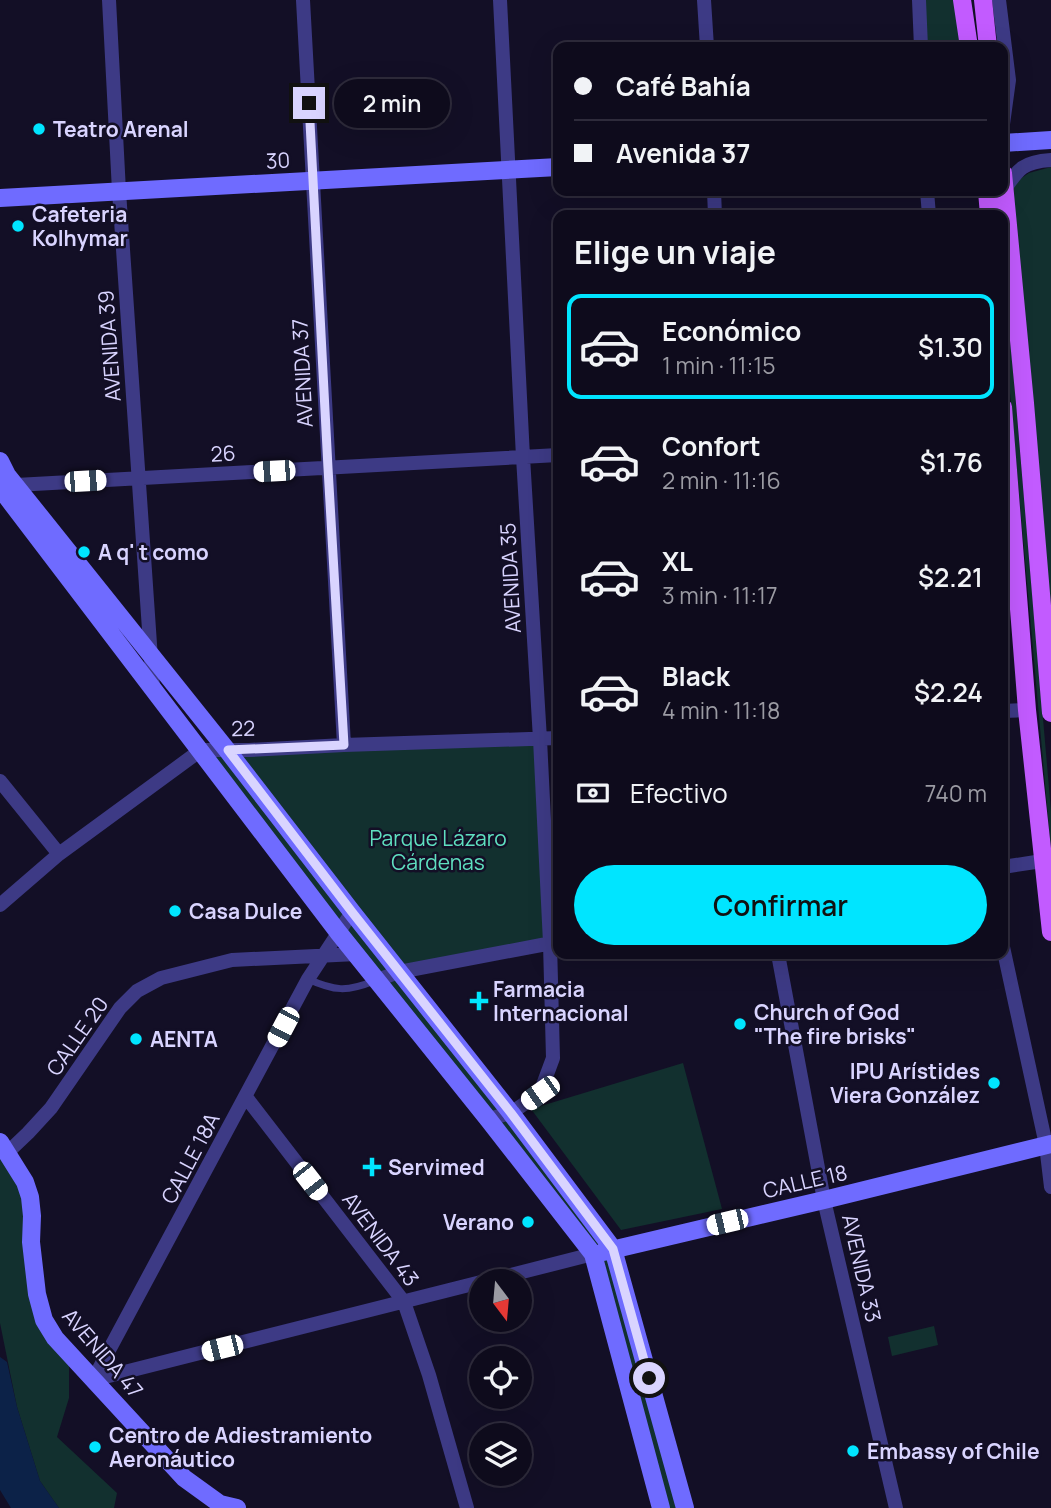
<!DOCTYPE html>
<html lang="es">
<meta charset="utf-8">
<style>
:root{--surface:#0e0b1c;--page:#1c1929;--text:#f1f3f6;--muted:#9b9ba3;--line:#2e2b3b;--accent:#00e5ff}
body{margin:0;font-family:Manrope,sans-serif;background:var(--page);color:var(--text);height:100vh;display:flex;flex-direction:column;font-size:26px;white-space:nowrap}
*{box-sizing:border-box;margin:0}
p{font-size:23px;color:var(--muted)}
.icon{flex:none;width:38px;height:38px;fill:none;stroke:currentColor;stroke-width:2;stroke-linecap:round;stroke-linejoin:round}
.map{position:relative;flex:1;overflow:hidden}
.drawer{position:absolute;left:553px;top:210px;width:455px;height:749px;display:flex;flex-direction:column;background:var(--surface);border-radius:14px;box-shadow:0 7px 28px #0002,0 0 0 2px var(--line)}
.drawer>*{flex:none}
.guide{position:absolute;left:553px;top:42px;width:455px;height:154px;border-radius:14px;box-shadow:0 7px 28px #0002,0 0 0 2px var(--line);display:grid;align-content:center;height:154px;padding:0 21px;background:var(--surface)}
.needle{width:46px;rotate:164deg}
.fabs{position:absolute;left:469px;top:1269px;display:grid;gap:14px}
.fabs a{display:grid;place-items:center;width:63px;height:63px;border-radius:50%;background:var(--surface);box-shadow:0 7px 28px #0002,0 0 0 2px var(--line);font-size:35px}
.end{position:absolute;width:32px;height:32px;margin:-16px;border:9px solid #d9d4ff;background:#111;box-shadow:0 0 0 4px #111}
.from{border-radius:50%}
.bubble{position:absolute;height:49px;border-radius:24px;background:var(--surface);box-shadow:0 7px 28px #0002,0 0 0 2px var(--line);font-size:23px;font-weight:600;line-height:49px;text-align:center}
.car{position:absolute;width:21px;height:42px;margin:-21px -10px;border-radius:9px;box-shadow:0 0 5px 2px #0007;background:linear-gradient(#fff 24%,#345 0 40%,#fff 0 76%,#345 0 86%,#fff 0)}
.guide b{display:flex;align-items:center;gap:24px;height:66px;font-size:26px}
.guide b+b{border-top:2px solid var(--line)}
.guide i{width:18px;height:18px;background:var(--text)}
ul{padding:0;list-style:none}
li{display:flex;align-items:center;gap:21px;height:105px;margin:0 14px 10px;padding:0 7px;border:4px solid transparent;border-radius:14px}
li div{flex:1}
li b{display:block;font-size:26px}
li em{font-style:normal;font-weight:600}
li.selected{border-color:var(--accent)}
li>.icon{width:63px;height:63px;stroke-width:1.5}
h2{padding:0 21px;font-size:32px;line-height:84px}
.pay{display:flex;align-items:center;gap:18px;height:77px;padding:0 21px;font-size:26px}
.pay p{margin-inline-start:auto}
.cta{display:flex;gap:14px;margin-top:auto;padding:14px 21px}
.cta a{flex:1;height:80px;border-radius:42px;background:var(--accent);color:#111;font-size:28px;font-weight:600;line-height:80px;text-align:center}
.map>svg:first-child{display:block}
.green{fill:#12302f}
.water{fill:#0c2248}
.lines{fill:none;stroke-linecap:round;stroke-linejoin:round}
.lane{stroke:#3d3a85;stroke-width:7}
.street{stroke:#3d3a85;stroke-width:14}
.secondary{stroke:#6f6bff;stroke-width:18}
.primary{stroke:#c25bff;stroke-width:18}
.route{stroke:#d9d4ff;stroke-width:9}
.poi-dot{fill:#00e5ff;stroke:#130f26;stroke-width:2.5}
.labels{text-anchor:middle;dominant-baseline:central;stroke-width:5;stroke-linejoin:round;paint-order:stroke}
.poi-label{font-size:21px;font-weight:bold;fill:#d9d4ff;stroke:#130f26;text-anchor:start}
.street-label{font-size:21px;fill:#d9d4ff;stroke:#130f26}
.park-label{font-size:21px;fill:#5fe0c0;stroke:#130f26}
</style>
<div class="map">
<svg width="1051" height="1508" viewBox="0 0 1051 1508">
<rect width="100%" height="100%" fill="#130f26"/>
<path class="green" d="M919,0H962L969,47H921Z
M1051,167V713L1004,190L1029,173Z
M1003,255L1051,811V850L1006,348L1003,310Z
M540,739L550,943L400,972L613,1249L685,1508H662L593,1254L196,752Z
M683,1063L722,1209L621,1230L531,1109Z
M0,1142L25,1182L37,1294L69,1355V1398L57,1437L117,1493L114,1508H59L40,1481L17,1407L0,1323Z
M934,1326L938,1345L892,1356L888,1337Z"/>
<path class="water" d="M0,1357L7,1362L17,1407L40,1481L59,1508H11L0,1490Z"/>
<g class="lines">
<path class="lane" d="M308,979C334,991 347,992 374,981"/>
<path class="street" d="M109,0L119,191L153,688
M303,0L344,745
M704,0L707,47
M919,0L921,47
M999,0L1009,80L1003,124
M1004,190C1019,168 1023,162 1051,160
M714,191L715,215
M927,191L929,215
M16,485L558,455
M1003,711L1027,710
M0,781L59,854
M1003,867L1042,861
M0,905L59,854L201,750H249L344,745L558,738
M1003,947L1046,1145L1051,1187
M778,954L824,1200L896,1508
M377,980L399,972L557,942
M246,1097L404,1302L429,1375L467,1508
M488,1119L511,1113L540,1093L553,1058L550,943L540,739L523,457L500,0
M7,1153L28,1133L51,1108L120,1008L137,991L161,978L232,960L357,954
M487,1281L593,1254
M93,1380L308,979L352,912
M93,1380L481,1282"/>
<path class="secondary" d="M1003,143L1051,140
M0,198L558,167
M0,461L7,475L227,750L352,912L511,1113L613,1249L685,1508
M0,488L338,932L488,1119L593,1254L661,1508
M0,1142L25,1182L30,1197L32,1216L31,1242L37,1294L44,1320L55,1338L184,1478L220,1504L237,1508
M603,1252L824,1200L1051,1144"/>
<path class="primary" d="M962,0L969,47
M983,0L988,47
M1003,173L1025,403L1051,713
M987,191L989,215
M1003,407L1027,710L1051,932"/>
</g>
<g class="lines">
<path class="route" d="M309,103L328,468L344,745L228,750L352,912L511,1113L613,1249L649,1378"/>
</g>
<g class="poi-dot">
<circle cx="39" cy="129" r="7"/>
<circle cx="18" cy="226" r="7"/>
<circle cx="84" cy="552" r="7"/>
<circle cx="175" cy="911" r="7"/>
<path d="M475.5 990.5h7v7h7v7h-7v7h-7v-7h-7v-7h7z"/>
<circle cx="740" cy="1024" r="7"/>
<circle cx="136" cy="1039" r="7"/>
<circle cx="994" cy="1083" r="7"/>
<path d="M368.5 1156.5h7v7h7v7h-7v7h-7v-7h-7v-7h7z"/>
<circle cx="528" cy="1222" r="7"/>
<circle cx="95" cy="1447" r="7"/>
<circle cx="853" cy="1451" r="7"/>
</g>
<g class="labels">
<g class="poi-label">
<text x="53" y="129">Teatro Arenal</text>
<text x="32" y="214">Cafeteria<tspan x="32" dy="24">Kolhymar</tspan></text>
<text x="98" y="552">A q' t como</text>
<text x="189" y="911">Casa Dulce</text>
<text x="493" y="989">Farmacia<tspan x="493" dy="24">Internacional</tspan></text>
<text x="754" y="1012">Church of God<tspan x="754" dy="24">"The fire brisks"</tspan></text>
<text x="150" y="1039">AENTA</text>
<text x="980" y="1071" text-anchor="end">IPU Arístides<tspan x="980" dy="24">Viera González</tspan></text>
<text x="388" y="1167">Servimed</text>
<text x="514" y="1222" text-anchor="end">Verano</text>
<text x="109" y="1435">Centro de Adiestramiento<tspan x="109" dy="24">Aeronáutico</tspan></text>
<text x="867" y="1451">Embassy of Chile</text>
</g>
<g class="street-label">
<text transform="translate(278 160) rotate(-3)">30</text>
<text transform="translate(109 346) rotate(-94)">AVENIDA 39</text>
<text transform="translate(302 373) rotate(-93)">AVENIDA 37</text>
<text transform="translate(223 453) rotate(-3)">26</text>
<text transform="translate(510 578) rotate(-93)">AVENIDA 35</text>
<text transform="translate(243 728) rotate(-1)">22</text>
<text transform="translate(77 1036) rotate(-55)">CALLE 20</text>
<text transform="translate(190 1158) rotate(-62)">CALLE 18A</text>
<text transform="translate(805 1181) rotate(-13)">CALLE 18</text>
<text transform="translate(381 1239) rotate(53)">AVENIDA 43</text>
<text transform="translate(862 1268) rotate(77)">AVENIDA 33</text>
<text transform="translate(103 1353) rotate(49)">AVENIDA 47</text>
</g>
<g class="park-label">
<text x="438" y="838">Parque Lázaro<tspan x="438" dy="24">Cárdenas</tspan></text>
</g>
</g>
</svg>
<div class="fabs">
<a><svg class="needle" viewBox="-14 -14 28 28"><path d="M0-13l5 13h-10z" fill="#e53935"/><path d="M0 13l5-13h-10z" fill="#9b9ba3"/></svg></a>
<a><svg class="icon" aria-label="locate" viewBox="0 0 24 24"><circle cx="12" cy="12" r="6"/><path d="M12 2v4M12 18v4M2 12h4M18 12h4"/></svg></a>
<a><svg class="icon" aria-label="layers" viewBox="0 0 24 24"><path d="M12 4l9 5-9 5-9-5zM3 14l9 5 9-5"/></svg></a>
</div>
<i class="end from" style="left:649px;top:1378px"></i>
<i class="end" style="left:309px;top:103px"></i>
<div class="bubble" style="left:334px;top:79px;width:116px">2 min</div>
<i class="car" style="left:274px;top:471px;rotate:267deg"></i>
<i class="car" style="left:85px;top:481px;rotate:87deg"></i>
<i class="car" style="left:283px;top:1027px;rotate:208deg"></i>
<i class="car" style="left:540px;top:1093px;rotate:235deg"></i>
<i class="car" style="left:310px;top:1181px;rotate:142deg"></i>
<i class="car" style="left:727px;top:1222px;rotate:257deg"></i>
<i class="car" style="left:222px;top:1348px;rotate:256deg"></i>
<div class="guide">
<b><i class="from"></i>Café Bahía</b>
<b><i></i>Avenida 37</b>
</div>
<section class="drawer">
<h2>Elige un viaje</h2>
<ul>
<li class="selected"><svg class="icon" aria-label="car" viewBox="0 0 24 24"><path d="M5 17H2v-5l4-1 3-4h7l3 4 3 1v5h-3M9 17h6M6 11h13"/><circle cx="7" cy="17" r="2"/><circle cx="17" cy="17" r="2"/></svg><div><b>Económico</b><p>1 min · 11:15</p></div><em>$1.30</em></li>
<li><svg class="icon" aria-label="car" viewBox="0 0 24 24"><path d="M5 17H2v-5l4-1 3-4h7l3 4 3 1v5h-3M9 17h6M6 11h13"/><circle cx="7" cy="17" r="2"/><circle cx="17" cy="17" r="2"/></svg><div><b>Confort</b><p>2 min · 11:16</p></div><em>$1.76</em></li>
<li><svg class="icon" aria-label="car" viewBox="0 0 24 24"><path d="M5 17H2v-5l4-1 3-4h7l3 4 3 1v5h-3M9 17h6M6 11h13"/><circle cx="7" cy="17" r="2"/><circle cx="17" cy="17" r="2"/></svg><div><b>XL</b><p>3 min · 11:17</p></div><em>$2.21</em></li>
<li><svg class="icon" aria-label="car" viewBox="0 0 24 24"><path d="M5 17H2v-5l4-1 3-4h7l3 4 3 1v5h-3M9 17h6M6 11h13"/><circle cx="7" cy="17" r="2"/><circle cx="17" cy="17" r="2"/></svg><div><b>Black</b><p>4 min · 11:18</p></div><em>$2.24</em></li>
</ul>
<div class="pay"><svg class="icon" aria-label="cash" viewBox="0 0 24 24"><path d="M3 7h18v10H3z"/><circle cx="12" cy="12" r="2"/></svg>Efectivo<p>740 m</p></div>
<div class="cta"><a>Confirmar</a></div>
</section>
</div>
